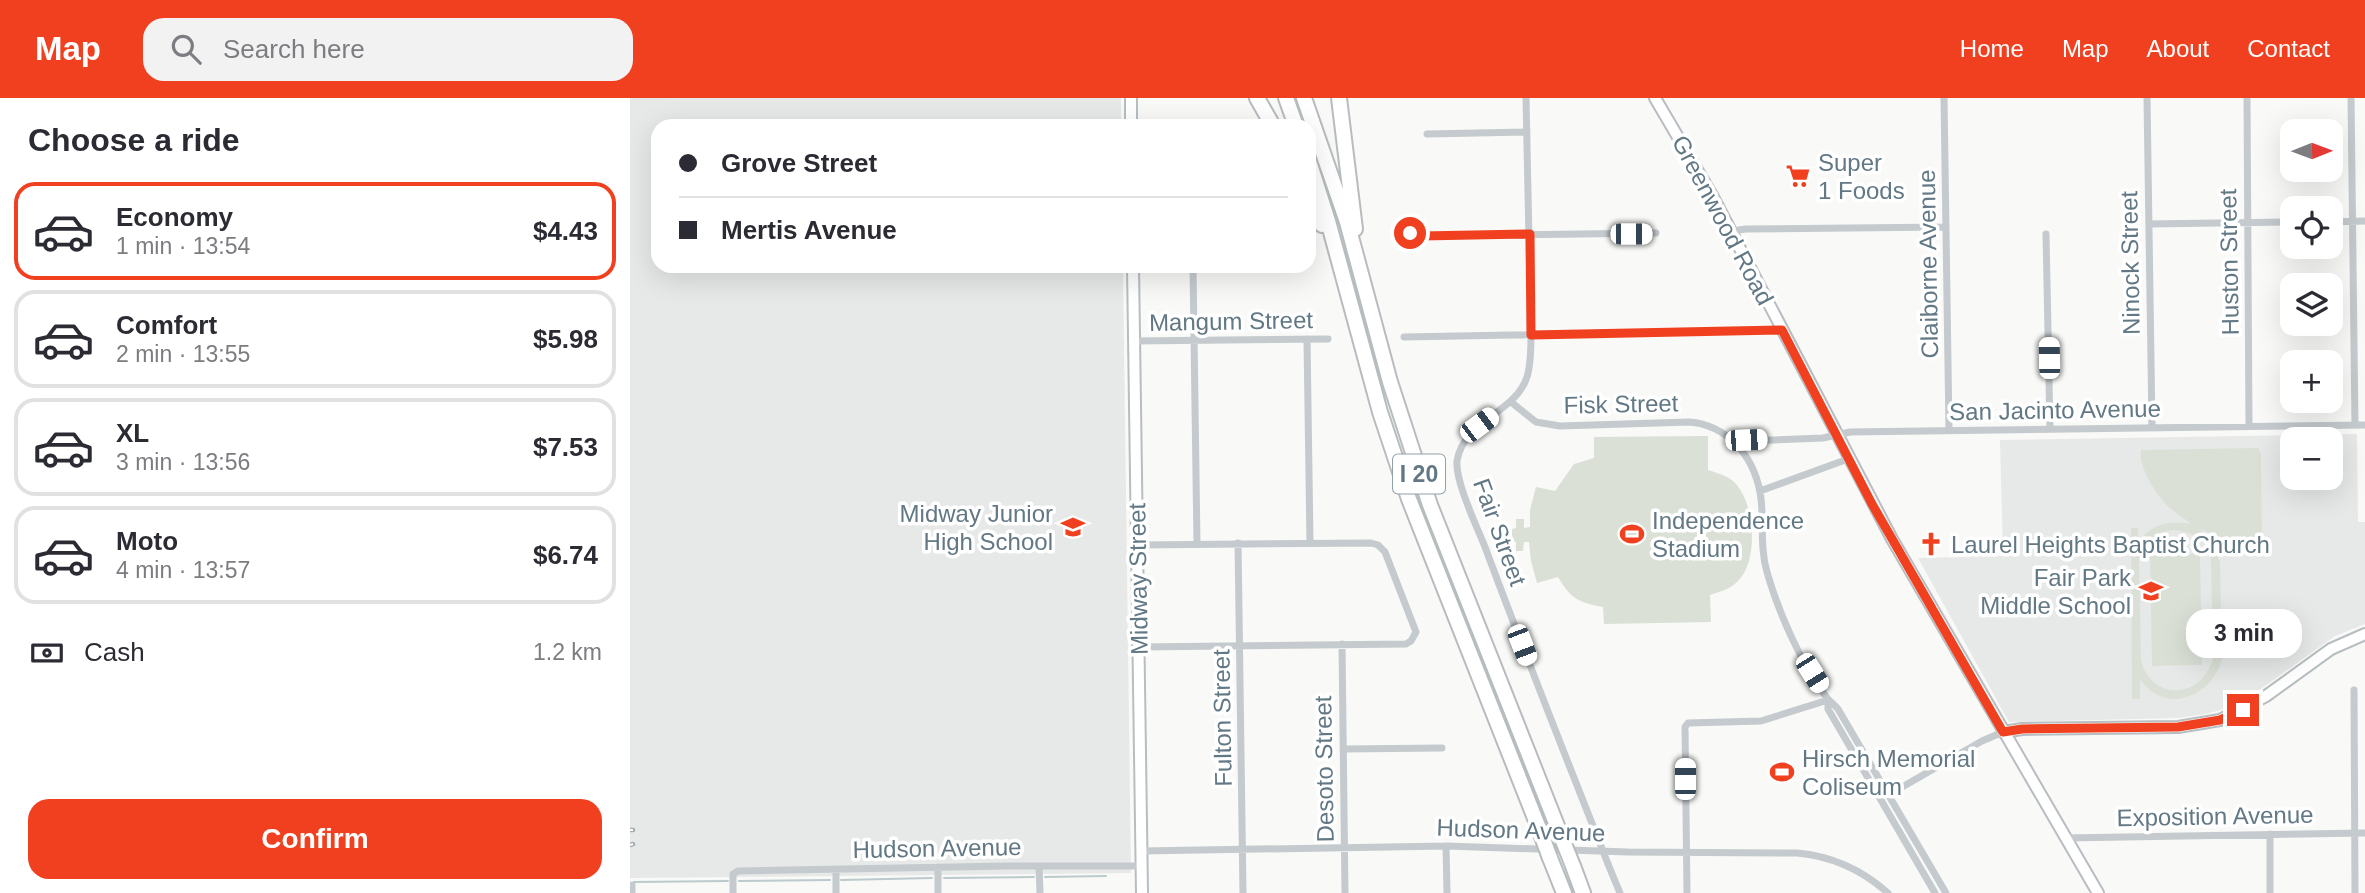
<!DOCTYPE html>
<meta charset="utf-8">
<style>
:root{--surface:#fff;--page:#f2f2f3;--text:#2b2b33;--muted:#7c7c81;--line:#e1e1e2;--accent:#f04020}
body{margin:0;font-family:Helvetica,sans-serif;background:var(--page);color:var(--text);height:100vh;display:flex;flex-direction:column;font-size:26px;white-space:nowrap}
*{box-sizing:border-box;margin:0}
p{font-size:23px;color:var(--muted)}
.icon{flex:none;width:38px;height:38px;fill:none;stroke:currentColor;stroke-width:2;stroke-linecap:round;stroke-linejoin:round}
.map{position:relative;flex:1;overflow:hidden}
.side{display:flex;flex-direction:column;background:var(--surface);width:630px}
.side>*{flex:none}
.guide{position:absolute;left:21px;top:21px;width:665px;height:154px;border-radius:21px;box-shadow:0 7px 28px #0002;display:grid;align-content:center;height:154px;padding:0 28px;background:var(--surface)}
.needle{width:46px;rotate:89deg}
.fabs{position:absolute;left:1650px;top:21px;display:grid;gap:14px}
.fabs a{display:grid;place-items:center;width:63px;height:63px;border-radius:14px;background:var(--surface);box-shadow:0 7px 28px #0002;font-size:35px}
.end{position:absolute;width:32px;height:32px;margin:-16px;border:9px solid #f04020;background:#fff;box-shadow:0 0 0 4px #fff}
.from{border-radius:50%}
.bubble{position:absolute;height:49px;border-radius:21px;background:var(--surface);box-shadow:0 7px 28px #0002;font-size:23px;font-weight:700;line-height:49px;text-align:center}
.car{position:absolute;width:21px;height:42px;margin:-21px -10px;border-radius:9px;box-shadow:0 0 5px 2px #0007;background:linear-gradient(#fff 24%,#345 0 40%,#fff 0 76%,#345 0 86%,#fff 0)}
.guide b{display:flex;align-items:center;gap:24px;height:66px;font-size:26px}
.guide b+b{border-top:2px solid var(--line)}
.guide i{width:18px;height:18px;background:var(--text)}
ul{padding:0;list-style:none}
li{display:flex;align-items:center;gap:21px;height:98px;margin:0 14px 10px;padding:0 14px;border:4px solid var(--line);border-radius:21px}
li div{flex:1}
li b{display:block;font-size:26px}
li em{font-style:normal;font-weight:700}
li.active{border-color:var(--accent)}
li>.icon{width:63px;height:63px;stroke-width:1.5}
h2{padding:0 28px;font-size:32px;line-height:84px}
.pay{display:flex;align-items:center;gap:18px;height:77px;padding:0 28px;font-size:26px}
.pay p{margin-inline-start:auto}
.action{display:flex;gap:14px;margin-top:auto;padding:14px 28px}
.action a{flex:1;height:80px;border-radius:21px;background:var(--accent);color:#fff;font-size:28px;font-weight:700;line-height:80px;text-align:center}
header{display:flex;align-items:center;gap:42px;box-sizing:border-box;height:98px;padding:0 35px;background:var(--accent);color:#fff}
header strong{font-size:33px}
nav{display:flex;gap:38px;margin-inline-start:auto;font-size:24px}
.search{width:490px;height:63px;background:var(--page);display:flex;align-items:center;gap:18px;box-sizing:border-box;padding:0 24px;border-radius:21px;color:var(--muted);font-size:26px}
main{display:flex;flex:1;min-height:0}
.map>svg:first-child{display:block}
.built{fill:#e7e9e8;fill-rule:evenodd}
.green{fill:#dae0d6;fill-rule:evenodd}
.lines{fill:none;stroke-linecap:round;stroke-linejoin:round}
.stream{stroke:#bbcacd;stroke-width:2}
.secondary-casing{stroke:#b6bec2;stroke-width:14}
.primary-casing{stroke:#b7bdc1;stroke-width:14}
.highway-casing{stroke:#b7bcbf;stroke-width:18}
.street{stroke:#c4cacd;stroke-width:7}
.secondary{stroke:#fff;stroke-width:10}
.primary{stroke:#fff;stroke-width:10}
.highway{stroke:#fff;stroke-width:14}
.rail-casing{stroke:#a3acb1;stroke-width:4.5}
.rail{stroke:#fff;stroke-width:2;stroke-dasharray:5;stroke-linecap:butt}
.highway-bridge-casing{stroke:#b7bcbf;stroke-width:18;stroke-linecap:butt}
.street-bridge{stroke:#c4cacd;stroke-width:7}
.highway-bridge{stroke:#fff;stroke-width:14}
.route{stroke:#f04020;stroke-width:9}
.labels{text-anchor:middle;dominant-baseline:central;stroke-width:7;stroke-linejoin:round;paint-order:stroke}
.shield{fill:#fff;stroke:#91a0a9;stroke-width:2}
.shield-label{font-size:23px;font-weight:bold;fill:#627884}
.poi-label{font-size:24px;fill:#627884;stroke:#fff;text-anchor:start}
.street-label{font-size:24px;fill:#627884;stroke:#fff}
</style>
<header>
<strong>Map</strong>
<div class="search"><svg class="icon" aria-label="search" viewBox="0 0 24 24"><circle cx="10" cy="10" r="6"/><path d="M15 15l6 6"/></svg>Search here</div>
<nav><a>Home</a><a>Map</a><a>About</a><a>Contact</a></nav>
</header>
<main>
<section class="side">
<h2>Choose a ride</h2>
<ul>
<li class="active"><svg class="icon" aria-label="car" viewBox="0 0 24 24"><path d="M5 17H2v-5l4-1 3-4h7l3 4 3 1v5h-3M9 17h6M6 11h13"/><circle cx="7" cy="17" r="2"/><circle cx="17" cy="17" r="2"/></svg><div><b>Economy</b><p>1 min · 13:54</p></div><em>$4.43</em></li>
<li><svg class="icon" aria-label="car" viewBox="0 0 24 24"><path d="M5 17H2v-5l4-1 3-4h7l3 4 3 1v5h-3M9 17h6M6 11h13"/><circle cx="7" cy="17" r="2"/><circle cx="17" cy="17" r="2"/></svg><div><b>Comfort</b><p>2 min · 13:55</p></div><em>$5.98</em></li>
<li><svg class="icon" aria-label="car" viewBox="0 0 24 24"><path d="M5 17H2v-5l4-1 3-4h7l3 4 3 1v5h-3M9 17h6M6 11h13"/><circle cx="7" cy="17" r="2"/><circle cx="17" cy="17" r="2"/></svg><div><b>XL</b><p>3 min · 13:56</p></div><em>$7.53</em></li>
<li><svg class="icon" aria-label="car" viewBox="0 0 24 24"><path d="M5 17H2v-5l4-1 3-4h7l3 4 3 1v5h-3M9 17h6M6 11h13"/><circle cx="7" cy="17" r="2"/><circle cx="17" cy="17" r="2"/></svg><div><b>Moto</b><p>4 min · 13:57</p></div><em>$6.74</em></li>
</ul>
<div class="pay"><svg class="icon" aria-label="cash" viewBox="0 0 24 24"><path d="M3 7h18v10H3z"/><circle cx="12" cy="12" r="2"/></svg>Cash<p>1.2 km</p></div>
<div class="action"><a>Confirm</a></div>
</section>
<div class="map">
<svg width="1735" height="795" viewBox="0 0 1735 795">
<rect width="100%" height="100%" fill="#f9f9f7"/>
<path class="built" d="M0,0H491V28H28V168H493L501,775L0,780Z
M1727,336L1728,424H1735V526L1705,538L1618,600L1597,610L1576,616L1549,620L1379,624L1288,460L1373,458L1370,342ZM1662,341H1701V380H1662Z"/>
<path class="green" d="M1078,338V372C1087,375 1096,377 1103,383C1125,402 1129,461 1109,482C1101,491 1092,493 1080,497L1081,524L974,526L973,509C949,505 940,500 928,479L907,485L901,463L899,444H894L893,453H886V444L882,443V431L886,430V421H894V430L900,429V412L906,389L925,393L944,366L964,360V339Z
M1628,350L1631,355L1632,457L1570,431L1580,442L1590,464L1592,561C1585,590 1551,613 1522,594C1518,591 1514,586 1510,582V601H1502L1501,430H1508L1509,443C1522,425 1542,422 1561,426C1553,419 1541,413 1534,404C1524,393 1508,367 1511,352ZM1542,432C1561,433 1575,441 1581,460L1583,561C1572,601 1521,604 1511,562L1509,461C1515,444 1525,436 1542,432Z
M1570,456L1572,567L1522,568L1520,457Z"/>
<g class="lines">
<path class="stream" d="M415,779L476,778
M314,780L404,779
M211,782L302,780
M109,783L200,782
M4,784L98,783"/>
<g class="secondary-casing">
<path id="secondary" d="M501,0V28
M503,168L512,795
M1373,634L1392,631L1548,629L1590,622L1636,598L1701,551L1735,536"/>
</g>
<g class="primary-casing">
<path id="primary" d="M1025,0L1083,99L1262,441L1468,795"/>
</g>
<g class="highway-casing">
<path id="highway" d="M627,0L643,28
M656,0L666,28
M674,0L717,124L760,284L800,407L933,743
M709,0L725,131
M679,63L698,123L750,314L779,401L910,733
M679,100L692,127
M920,760L934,795
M943,768L953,795"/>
</g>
<path class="street" d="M896,0L901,237C901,251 901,266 897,279C885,316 834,321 827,363C825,383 847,429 855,449C891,546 929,642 967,738
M1314,0L1319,332
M1517,0L1522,329
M1617,0L1619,328
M1721,0L1725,327
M797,36L897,34
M1701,124L1735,123
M1519,126L1662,124
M1101,133L1116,131L1316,129
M781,135L791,138L1026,135
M1416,136L1420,331
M563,168L567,446
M774,239L1152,232
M677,241L680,444
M504,243L698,241
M881,304L906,324L930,328L1059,324C1097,327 1123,357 1130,394C1135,421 1129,447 1137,474C1148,513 1172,568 1197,600C1200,604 1205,607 1208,611L1316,795
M1116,343L1193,340L1220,334L1735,327
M1130,393L1218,361
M608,445L613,795
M507,447L741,445L748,447L755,454L786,534L781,543L776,546L509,549
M712,546L715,795
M1724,592L1725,795
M1198,602V611L1305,795
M713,651L812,650
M1260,696L1352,643L1373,634
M1640,736V795
M1435,740L1735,735
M816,748L817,795
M512,753L816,748L998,754L1167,755C1202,758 1232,772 1258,795
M978,766L990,795
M409,768L410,795
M308,769V795
M206,771V795
M2,787V795
M103,795V776L108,773L377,768H512
M1057,795L1055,629L1058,625L1131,623L1198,602"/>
<use href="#secondary" class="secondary"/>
<use href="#primary" class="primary"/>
<use href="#highway" class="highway"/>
<g class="rail-casing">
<path id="rail" d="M0,732H3
M0,747L3,746"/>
</g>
<use href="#rail" class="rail"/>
<g class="highway-bridge-casing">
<path id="highway-bridge" d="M910,733L920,760
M933,743L943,768"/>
</g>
<path class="street-bridge" d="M967,738L978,766"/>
<use href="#highway-bridge" class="highway-bridge"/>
</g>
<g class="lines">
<path class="route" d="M780,135L791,138L900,136L901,237L1152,232L1242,406L1373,634L1392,631L1548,629L1590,622L1613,612"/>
</g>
<defs>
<g id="supermarket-bare" transform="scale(1.89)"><path d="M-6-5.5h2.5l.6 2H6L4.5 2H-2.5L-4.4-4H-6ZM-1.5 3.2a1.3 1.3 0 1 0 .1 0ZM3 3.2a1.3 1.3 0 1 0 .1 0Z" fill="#f04020" stroke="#fff" stroke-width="2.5" paint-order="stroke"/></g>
<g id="school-bare" transform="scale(1.89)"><path d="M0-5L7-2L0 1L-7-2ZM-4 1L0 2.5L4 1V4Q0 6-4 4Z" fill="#f04020" stroke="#fff" stroke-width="2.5" paint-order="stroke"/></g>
<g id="stadium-bare" transform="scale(1.89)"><path d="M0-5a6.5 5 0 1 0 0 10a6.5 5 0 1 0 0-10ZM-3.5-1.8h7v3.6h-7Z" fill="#f04020" stroke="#fff" stroke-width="2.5" paint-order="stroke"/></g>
<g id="church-bare" transform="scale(1.89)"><path d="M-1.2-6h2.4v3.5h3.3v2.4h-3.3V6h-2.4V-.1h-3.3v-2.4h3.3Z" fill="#f04020" stroke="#fff" stroke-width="2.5" paint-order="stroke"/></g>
</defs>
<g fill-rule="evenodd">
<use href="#supermarket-bare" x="1168" y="78"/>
<use href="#school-bare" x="443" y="429"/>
<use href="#stadium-bare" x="1002" y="436"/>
<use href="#church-bare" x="1301" y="446"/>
<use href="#school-bare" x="1521" y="493"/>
<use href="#stadium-bare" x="1152" y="674"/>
</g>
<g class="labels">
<rect class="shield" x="763" y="356.5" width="52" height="39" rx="5"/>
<g class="shield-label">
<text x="789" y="376">I 20</text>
</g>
<g class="poi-label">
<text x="1188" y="64">Super<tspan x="1188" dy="28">1 Foods</tspan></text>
<text x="423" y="415" text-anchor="end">Midway Junior<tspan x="423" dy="28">High School</tspan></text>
<text x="1022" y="422">Independence<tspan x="1022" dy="28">Stadium</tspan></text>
<text x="1321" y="446">Laurel Heights Baptist Church</text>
<text x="1501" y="479" text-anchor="end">Fair Park<tspan x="1501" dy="28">Middle School</tspan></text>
<text x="1172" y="660">Hirsch Memorial<tspan x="1172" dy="28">Coliseum</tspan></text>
</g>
<g class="street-label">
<text transform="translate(1093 122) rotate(62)">Greenwood Road</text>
<text transform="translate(1599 164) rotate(-91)">Huston Street</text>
<text transform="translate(1500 165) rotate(-91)">Ninock Street</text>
<text transform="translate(1298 166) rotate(-91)">Claiborne Avenue</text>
<text transform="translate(601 223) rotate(-1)">Mangum Street</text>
<text transform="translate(991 306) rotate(-1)">Fisk Street</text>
<text transform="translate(1425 312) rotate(-1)">San Jacinto Avenue</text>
<text transform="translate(870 434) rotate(70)">Fair Street</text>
<text transform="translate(508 481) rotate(-91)">Midway Street</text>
<text transform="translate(592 620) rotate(-91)">Fulton Street</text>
<text transform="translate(694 671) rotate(-91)">Desoto Street</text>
<text transform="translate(1585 718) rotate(-1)">Exposition Avenue</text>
<text transform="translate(891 732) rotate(2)">Hudson Avenue</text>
<text transform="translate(307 750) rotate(-1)">Hudson Avenue</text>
</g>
</g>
</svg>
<div class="fabs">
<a><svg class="needle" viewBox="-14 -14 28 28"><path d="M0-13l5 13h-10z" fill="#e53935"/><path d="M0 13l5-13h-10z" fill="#7c7c81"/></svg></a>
<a><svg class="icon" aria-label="locate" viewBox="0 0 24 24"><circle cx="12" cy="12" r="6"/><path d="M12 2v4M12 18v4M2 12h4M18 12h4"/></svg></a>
<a><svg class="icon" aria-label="layers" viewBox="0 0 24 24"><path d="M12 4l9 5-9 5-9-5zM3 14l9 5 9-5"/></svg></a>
<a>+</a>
<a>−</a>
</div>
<i class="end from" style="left:780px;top:135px"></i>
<i class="end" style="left:1613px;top:612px"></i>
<div class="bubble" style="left:1556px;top:511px;width:116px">3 min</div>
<i class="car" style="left:1001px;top:136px;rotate:90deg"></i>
<i class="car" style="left:1419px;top:260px;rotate:359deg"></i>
<i class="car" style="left:849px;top:327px;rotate:53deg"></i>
<i class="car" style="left:1116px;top:342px;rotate:88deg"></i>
<i class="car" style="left:892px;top:547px;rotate:159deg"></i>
<i class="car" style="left:1182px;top:575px;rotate:148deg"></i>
<i class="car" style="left:1055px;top:681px;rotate:0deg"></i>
<div class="guide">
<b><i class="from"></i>Grove Street</b>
<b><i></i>Mertis Avenue</b>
</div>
</div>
</main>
